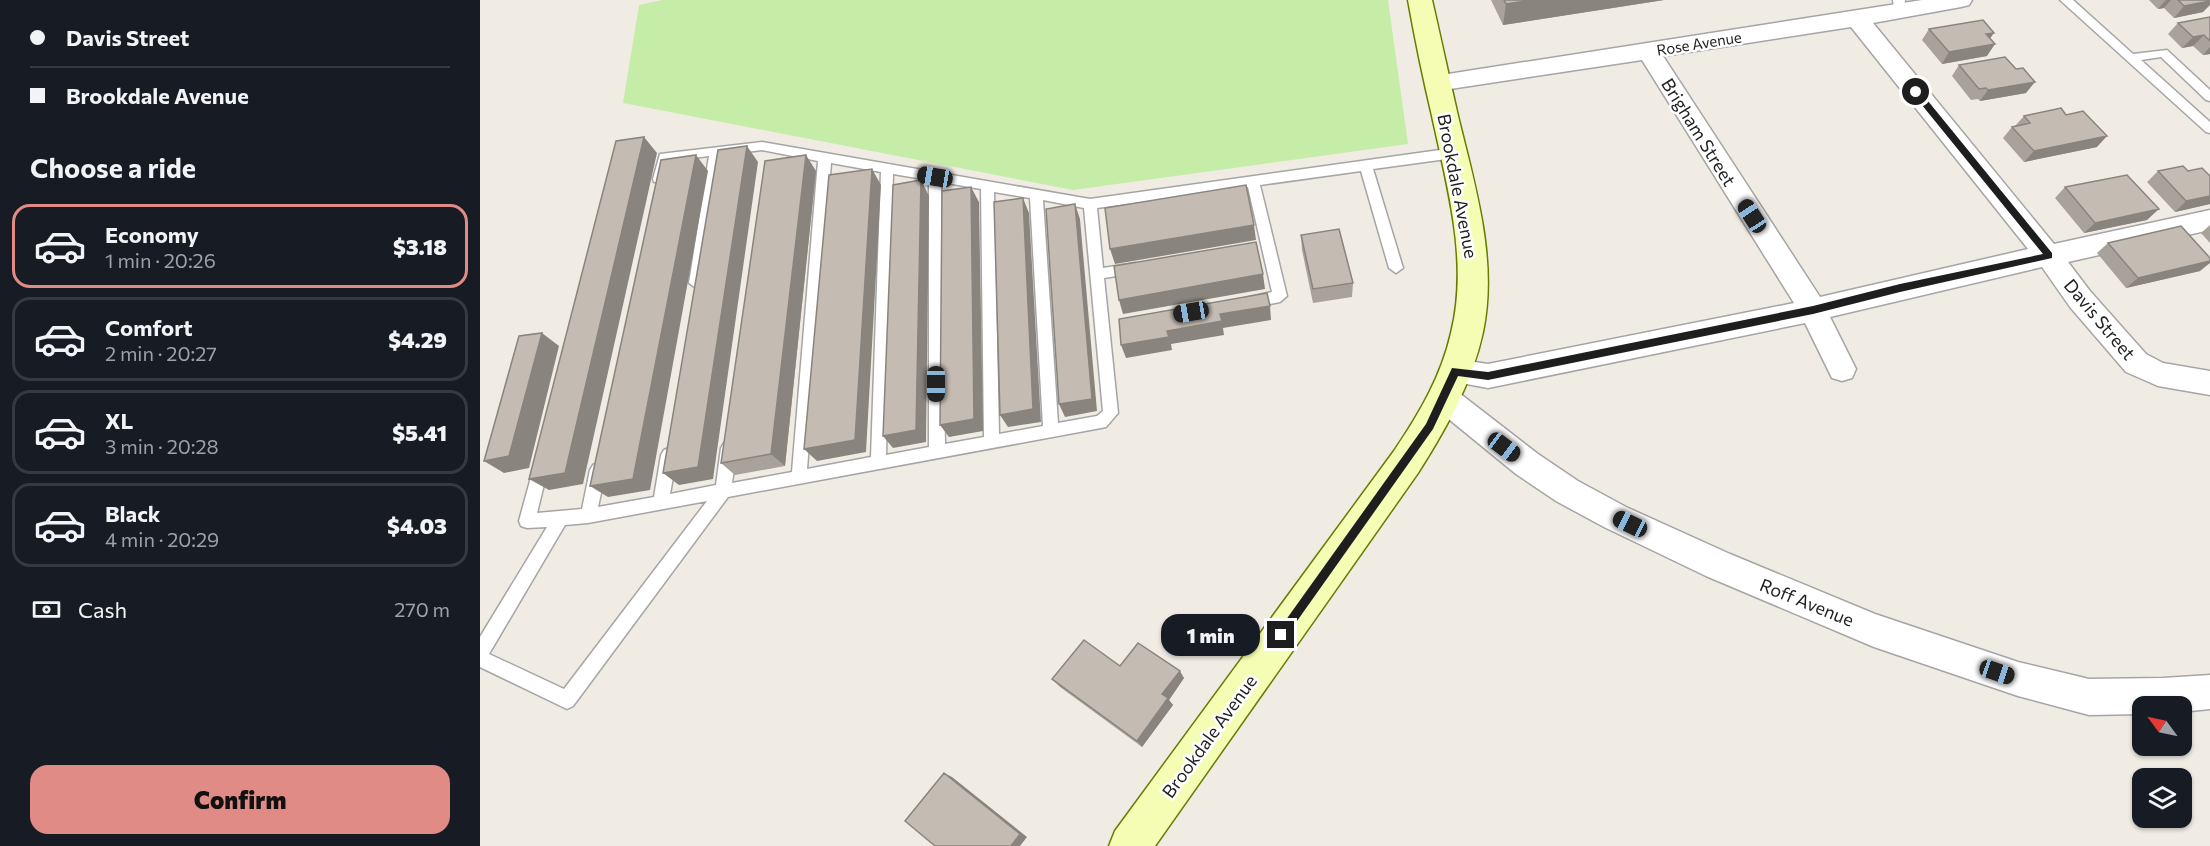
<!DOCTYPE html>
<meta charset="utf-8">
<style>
:root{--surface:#171b24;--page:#20242c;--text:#f1f3f6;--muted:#9ea1a6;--line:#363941;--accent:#e18b87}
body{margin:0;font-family:Commissioner,sans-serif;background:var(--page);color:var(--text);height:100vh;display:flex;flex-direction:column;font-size:22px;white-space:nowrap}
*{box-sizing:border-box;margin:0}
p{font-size:20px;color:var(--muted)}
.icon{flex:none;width:33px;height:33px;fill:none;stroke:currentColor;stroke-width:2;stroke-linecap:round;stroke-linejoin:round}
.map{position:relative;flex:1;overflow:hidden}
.side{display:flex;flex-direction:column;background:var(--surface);width:480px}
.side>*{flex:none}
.hud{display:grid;align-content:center;height:132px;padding:0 30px;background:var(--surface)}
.needle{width:39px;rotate:303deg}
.buttons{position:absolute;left:1652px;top:696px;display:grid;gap:12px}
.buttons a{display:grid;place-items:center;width:60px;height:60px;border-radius:12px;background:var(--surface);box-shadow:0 2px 4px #0004;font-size:30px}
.end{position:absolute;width:27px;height:27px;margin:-14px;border:8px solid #1e1e1e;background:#fff;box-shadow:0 0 0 3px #fff}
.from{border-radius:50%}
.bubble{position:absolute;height:42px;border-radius:18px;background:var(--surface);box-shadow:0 2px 4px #0004;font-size:20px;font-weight:800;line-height:42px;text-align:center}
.car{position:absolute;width:18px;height:36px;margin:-18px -9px;border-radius:8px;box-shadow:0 0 4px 2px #0007;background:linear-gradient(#222 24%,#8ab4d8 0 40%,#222 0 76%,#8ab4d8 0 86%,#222 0)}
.hud b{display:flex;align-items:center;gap:21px;height:57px;font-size:22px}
.hud b+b{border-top:2px solid var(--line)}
.hud i{width:15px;height:15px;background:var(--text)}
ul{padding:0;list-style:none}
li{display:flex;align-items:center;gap:18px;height:84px;margin:0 12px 9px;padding:0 18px;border:3px solid var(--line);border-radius:18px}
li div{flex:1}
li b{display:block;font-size:22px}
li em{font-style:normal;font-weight:800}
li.selected{border-color:var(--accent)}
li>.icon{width:54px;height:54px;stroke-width:1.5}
h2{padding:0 30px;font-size:27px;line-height:72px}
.pay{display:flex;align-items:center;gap:15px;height:66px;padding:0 30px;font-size:22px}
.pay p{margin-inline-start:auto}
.action{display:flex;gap:12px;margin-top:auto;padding:12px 30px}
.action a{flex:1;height:69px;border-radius:18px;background:var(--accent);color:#111;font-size:24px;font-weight:800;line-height:69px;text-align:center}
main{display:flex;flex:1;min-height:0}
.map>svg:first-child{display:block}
.grass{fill:#c5eda7}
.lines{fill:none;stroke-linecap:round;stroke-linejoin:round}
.lane-casing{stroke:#a5a5a5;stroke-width:3}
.street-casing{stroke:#a5a5a5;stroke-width:3}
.secondary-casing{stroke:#667b00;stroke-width:3}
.lane{fill:#fff;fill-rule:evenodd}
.street{fill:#fff;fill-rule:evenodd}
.secondary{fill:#f5fdb5;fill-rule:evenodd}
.wall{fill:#a9a29a}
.shaded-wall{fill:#89847d}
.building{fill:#c4bcb3;stroke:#89847d;stroke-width:1.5}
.route{fill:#1e1e1e}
.labels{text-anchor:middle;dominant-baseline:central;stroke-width:5;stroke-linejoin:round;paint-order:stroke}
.far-street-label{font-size:15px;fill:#1e1e1e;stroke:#fff}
.street-label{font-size:18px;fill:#1e1e1e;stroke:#fff}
</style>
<main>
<section class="side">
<div class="hud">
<b><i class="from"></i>Davis Street</b>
<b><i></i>Brookdale Avenue</b>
</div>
<h2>Choose a ride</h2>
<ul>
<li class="selected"><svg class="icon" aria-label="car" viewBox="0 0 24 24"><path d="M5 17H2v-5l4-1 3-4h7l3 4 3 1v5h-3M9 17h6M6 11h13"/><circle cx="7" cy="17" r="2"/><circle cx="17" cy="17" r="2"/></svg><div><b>Economy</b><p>1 min · 20:26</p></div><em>$3.18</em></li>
<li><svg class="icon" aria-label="car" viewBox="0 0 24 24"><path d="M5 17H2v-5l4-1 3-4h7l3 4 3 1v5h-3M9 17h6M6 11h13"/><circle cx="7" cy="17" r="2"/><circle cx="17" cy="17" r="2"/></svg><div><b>Comfort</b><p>2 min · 20:27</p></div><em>$4.29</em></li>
<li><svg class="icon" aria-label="car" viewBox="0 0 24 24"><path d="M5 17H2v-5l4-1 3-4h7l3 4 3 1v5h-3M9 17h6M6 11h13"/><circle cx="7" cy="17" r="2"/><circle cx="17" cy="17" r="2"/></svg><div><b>XL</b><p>3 min · 20:28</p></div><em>$5.41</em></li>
<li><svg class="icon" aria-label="car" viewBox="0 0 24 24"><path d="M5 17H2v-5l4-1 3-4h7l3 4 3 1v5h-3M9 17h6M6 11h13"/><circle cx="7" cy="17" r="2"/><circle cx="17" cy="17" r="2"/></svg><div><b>Black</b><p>4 min · 20:29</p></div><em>$4.03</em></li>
</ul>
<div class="pay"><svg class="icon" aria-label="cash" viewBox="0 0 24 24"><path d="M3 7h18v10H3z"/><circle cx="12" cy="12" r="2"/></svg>Cash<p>270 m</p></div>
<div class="action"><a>Confirm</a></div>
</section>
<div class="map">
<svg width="1730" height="846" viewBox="0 0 1730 846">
<rect width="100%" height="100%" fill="#f0ece4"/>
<path class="grass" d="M182,0H908L928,144L593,190L143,103L159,5Z"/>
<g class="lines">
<g class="lane-casing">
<path id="lane" d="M1413,0H1425L1423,15H1415Z
M1580,0H1593L1653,54L1687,50L1730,90V101L1726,100L1681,57L1661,60L1730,122V133L1726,132Z
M282,142L610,199L974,148L980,153L974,158L893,169L923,268L916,273L909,268L881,171L780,185L807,296L800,302L770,308L763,302L765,298L792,292L768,187L617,208L623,268L655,263L662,268L655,273L624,278L638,413L626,427L621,428L248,497L93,706L87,709L0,667V637L67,527L47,528L41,526L39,521L56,459L61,457L66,459L69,464L57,513L102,509L110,470L113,465L118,463L123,465L126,470L118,507L174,497L181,455L184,450L189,448L194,450L197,455L190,494L236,485L241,448L244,443L249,441L254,443L257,448L252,483L312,472L338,161L282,150L242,155L223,283L216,288L209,283L229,156L189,161L184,182H174L173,179L180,154ZM351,163L401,172L391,457L327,469ZM413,174L449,180V447L406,455ZM461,182L501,189L504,437L465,444ZM514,192L550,198L563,426L519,434ZM563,200L604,208L623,411L617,416L578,423ZM227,501L84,689L9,654L85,525L108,523Z"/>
</g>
<g class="street-casing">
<path id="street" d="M1442,0H1492L1489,5L1481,7L1393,23L1574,244L1730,210V230L1588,262L1610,291L1666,354L1683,363L1730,371V395L1678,386L1646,372L1590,307L1562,267L1350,317L1376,369L1372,378L1362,381L1352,378L1325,323L1008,388L965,380L960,371L965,362L975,359L1008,364L1314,303L1162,60L957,91L949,89L945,83L949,77ZM1371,27L1548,249L1340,297L1183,56Z
M964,385L974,389L1058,454L1098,481L1146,507L1250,554L1395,614L1538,662L1609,679L1683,678L1730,675V709L1701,712V706H1662V714L1609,715L1538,696L1394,647L1226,576L1124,527L1076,501L1036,474L954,407L949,398L954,389Z"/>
</g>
<g class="secondary-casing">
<path id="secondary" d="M928,0H952C961,39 969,77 978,116C995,186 1018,260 1003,332C992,383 966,429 938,473L675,846H629L635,831L914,451C939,414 961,377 971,333C989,262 967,186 952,116C943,78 935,39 928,0Z"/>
</g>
<use href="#lane" class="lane"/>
<use href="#street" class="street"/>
<use href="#secondary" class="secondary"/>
</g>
<path class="wall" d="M1011,0H1184L1023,25Z
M1669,0H1730L1723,12L1694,18L1684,8L1678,9Z
M1730,17V54L1723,55L1713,46L1702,48L1688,34L1698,23Z
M1449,29L1510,39L1507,56L1462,64L1442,40Z
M1479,65L1546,93L1500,101L1498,99L1491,100L1472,76Z
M1586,115L1617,147L1544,162L1523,138L1532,127L1535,126L1544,116Z
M336,171L305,466L255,475L241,463Z
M1678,171H1708L1730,176V204L1695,212L1667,182Z
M1585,187L1667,220L1604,233L1575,198Z
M1730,225V243L1721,233Z
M821,235L873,283L872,297L833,303L822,250Z
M1628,243L1720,271L1646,288L1617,253Z
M640,666L704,678L689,700L693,705L662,747L580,687L572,679Z"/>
<path class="shaded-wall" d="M1053,0H1184L1023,25L1026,4Z
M1686,0H1691L1684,8L1678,9Z
M1730,1V5L1723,12L1694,18L1704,6Z
M1514,33L1506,44V34Z
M1724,35L1713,46L1702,48L1713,37Z
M1515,44L1507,56L1462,64L1469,52Z
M1730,47V54L1723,55Z
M1555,82L1546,93L1500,101L1508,90Z
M1627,136L1617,147L1544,162L1554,151Z
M164,137L177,153L103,484L69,490L49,479Z
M267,146L278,162L233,479L199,485L183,473Z
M216,155L228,171L170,490L128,497L110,486Z
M326,155L336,171L305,466L291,454Z
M392,169L401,185L386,452L337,461L324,449Z
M441,180L449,196L446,442L413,448L403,436Z
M491,187L499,202L503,431L469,437L460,425Z
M1730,196V204L1695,212L1706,201Z
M543,198L549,213L561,422L528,427L520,415Z
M595,204L600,219L617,411L585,417L579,404Z
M1679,209L1667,220L1604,233L1615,223Z
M774,225L776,240L635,264L630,249Z
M1730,261V263L1720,271L1646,288L1658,278Z
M783,274L785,289L643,314L639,300Z
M790,306L791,320L743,328L744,335L691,344L692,350L646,358L641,345L740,314Z
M62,333L79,346L49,468L24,473L4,461Z
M700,671L704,678L689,700L693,705L662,747L657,741L682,694Z
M464,773L472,777L547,837L540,846H531Z"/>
<path class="building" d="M1024,0H1053L1026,4Z
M1698,0H1730V1L1704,6Z
M1730,17V41L1724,35L1713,37L1698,23Z
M1503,20L1514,33L1506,34L1515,44L1469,52L1449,29Z
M1525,57L1536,69L1543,68L1555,82L1508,90L1506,88L1499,89L1479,65Z
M1581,108L1586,115L1603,111L1627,136L1554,151L1532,127L1550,123L1544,116Z
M164,137L85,473L49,479L136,141Z
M267,146L218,467L183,473L238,150Z
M216,155L153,479L110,486L181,160Z
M326,155L291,454L241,463L285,161Z
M1703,166L1708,171L1722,168L1730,176V196L1706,201L1678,171Z
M392,169L375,440L324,449L349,175Z
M1647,175L1679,209L1615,223L1585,187Z
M441,180L436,430L403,436L413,185Z
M766,185L774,225L630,249L625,208Z
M491,187L494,419L460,425L462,191Z
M543,198L553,409L520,415L514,202Z
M595,204L612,399L579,404L566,209Z
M1701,226L1730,258V261L1658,278L1628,243Z
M859,229L873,283L833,289L821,235Z
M776,242L783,274L639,300L634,266Z
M787,293L790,306L740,314L742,321L687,331L689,337L641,345L639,319Z
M62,333L29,456L4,461L39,336Z
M604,640L640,666L658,643L700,671L682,694L688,698L657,741L572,679Z
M464,773L540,834L531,846H455L425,821Z"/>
<path class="route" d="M1433,90H1439L1572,253V258L1420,292L1333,314L1008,380L978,376L953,429L805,638H798V631L946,424L972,368L1008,372L1333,306L1420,284L1563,254L1433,94Z"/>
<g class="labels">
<g class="far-street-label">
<text transform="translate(1219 43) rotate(-9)">Rose Avenue</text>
</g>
<g class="street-label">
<text transform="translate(1219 132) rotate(58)">Brigham Street</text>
<text transform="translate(978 186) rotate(79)">Brookdale Avenue</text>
<text transform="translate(1620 319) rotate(50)">Davis Street</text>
<text transform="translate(1327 602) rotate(22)">Roff Avenue</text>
<text transform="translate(729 736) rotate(-54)">Brookdale Avenue</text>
</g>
</g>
</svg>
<div class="buttons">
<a><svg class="needle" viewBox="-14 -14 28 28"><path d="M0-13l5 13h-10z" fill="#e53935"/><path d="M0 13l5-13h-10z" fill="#9ea1a6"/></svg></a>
<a><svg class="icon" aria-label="layers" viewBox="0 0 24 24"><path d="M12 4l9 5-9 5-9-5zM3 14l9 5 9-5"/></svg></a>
</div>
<i class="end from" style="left:1436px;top:92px"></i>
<i class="end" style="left:801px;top:635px"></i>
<div class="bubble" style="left:681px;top:614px;width:99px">1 min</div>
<i class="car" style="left:455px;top:177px;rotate:280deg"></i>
<i class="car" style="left:1272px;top:216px;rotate:327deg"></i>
<i class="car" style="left:711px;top:312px;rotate:260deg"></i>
<i class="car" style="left:456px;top:384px;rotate:180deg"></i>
<i class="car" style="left:1024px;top:447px;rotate:127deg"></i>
<i class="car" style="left:1150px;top:524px;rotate:296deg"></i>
<i class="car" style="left:1517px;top:672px;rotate:109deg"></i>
</div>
</main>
